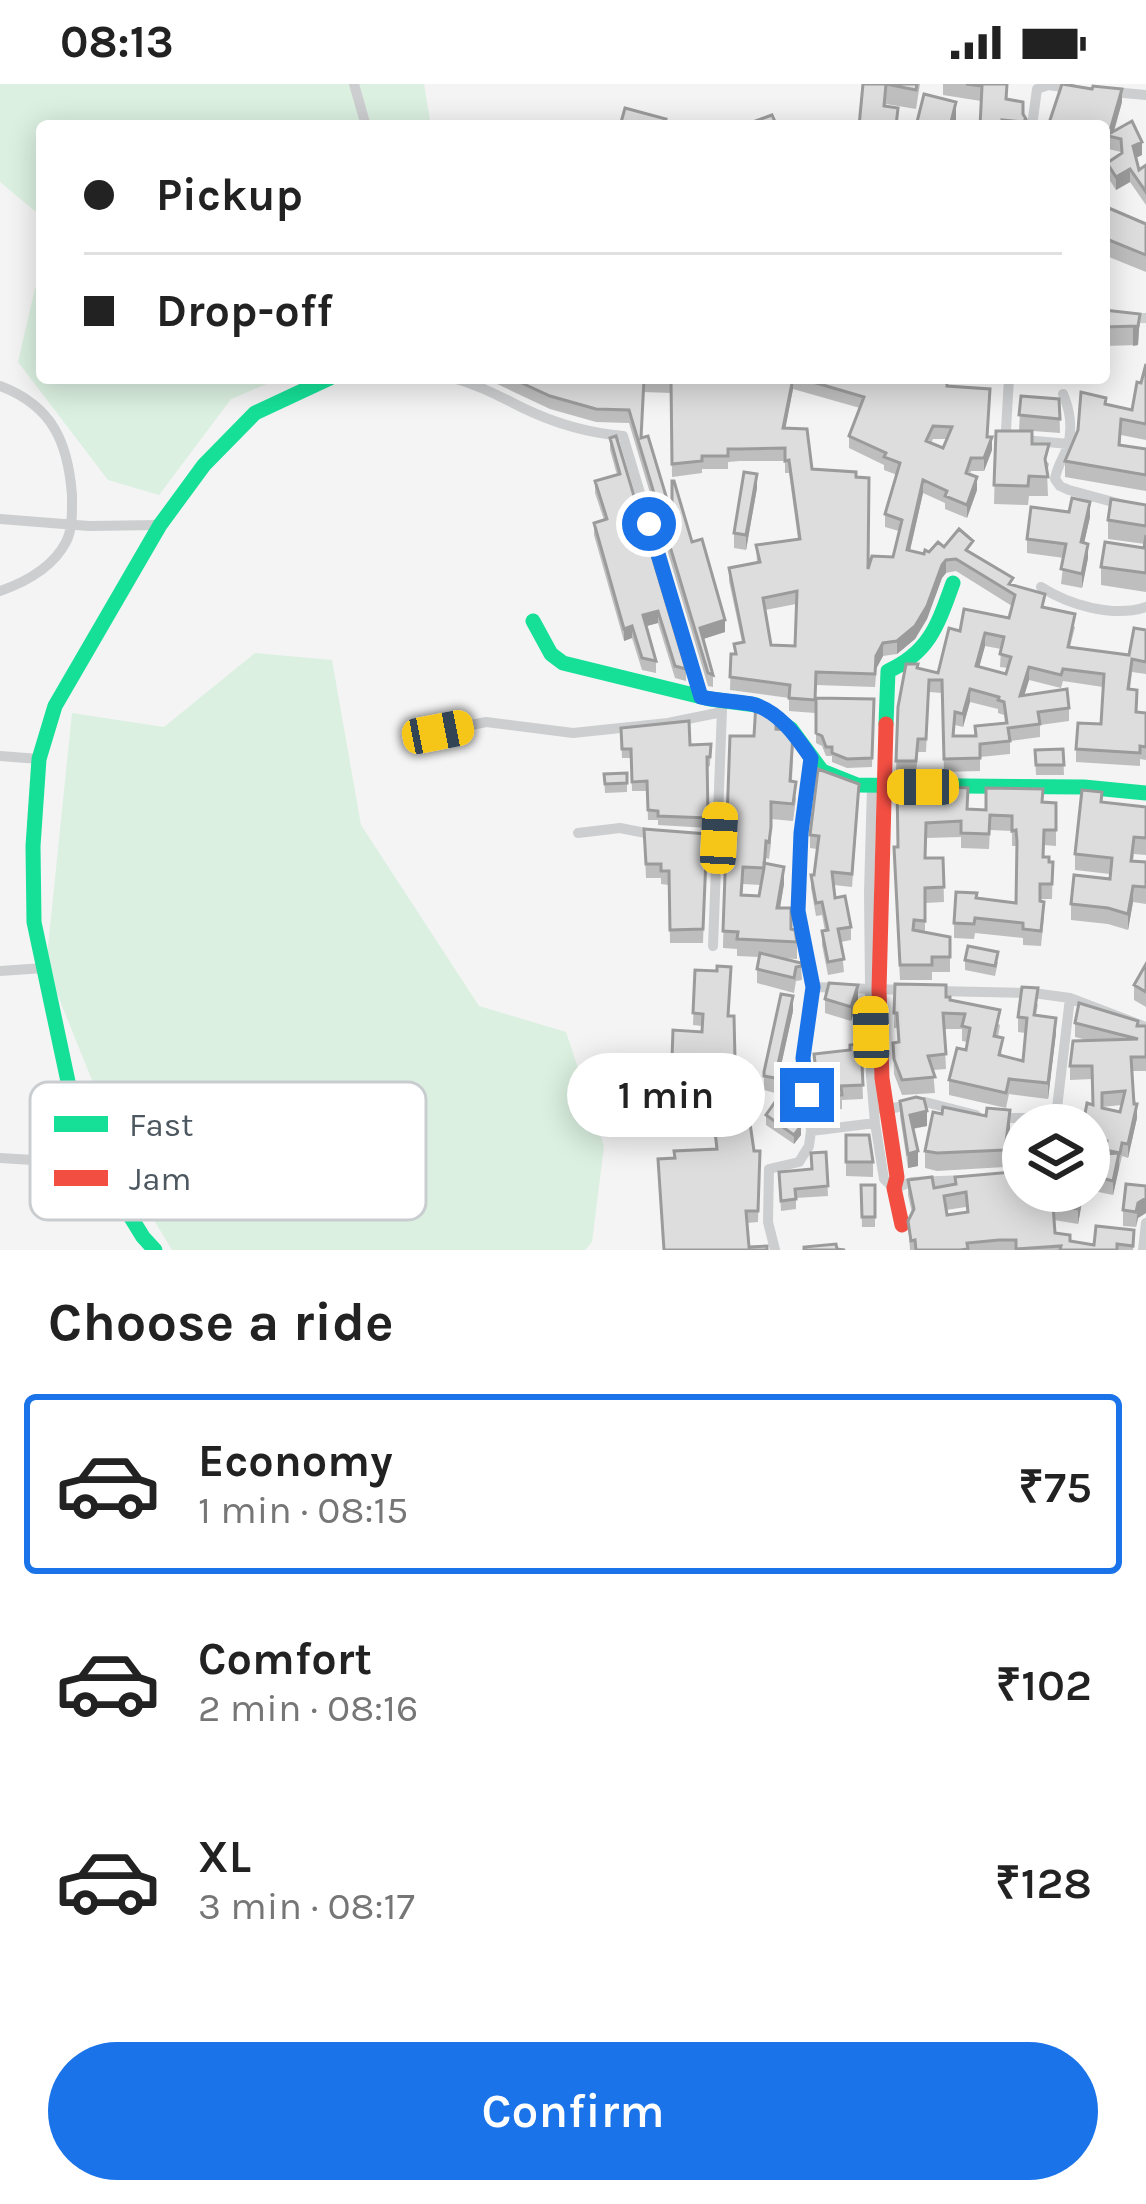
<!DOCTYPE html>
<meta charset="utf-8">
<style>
:root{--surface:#fff;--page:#f6f6f6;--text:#222;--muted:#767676;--line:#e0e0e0;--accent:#1a73e8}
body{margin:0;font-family:Karla,sans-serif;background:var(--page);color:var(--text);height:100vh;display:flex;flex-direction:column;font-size:45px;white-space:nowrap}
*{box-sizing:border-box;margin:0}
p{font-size:39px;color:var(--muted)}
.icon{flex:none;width:66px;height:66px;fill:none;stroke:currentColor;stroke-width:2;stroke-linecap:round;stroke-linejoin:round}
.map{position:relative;height:1166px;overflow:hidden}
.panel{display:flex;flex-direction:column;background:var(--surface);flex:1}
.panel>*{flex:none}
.top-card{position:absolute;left:36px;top:36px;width:1074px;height:264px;border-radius:12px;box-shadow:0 6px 30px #0003;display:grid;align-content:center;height:264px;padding:0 48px;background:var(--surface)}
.fabs{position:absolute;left:1002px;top:1020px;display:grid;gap:24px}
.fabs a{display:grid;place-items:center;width:108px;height:108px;border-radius:50%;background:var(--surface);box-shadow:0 6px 30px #0003;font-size:60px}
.end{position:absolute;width:54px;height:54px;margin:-27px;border:15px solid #1a73e8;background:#fff;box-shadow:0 0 0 6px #fff}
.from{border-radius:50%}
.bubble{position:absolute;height:84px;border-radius:42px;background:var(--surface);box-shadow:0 6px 30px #0003;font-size:39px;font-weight:600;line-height:84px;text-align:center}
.car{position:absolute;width:36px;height:72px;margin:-36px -18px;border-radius:15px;box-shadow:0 0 9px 3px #0007;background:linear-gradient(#f5c518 24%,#345 0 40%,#f5c518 0 76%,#345 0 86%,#f5c518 0)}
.top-card b{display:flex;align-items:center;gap:42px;height:114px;font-size:45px}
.top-card b+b{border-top:3px solid var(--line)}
.top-card i{width:30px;height:30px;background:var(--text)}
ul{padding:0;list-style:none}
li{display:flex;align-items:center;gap:36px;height:180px;margin:0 24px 18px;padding:0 24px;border:6px solid transparent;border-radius:12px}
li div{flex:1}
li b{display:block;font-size:45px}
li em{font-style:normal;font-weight:600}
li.active{border-color:var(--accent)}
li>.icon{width:108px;height:108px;stroke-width:1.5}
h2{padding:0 48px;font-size:54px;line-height:144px}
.cta{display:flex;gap:24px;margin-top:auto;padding:24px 48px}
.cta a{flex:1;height:138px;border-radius:72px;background:var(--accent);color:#fff;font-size:48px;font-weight:600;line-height:138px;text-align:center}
.status{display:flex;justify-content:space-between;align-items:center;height:84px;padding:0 60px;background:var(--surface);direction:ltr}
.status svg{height:33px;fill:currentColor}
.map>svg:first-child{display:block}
.green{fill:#dbf0e1}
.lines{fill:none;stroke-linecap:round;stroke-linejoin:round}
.street{stroke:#cccecf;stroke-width:10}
.fast{stroke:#16e098;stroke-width:15}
.jam{stroke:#f24e42;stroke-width:15}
.wall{fill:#bebebf;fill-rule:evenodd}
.shaded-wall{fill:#9b9b9b}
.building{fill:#ddddde;stroke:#9b9b9b;stroke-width:3;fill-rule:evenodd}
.route{stroke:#1a73e8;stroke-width:15}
.key{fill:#fff;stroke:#c9cdcf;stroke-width:3}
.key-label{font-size:33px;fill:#4c575f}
</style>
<div class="status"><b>08:13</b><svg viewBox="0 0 49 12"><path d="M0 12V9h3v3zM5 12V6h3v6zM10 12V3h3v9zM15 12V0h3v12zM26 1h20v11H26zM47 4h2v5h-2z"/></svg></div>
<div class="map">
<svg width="1146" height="1166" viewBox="0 0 1146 1166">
<rect width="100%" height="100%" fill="#f4f4f4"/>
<path class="green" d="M0,0H424L431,42H42V133L0,98Z
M42,202V294H281L231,315L159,411L108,396L18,278L35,204Z
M255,569L332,576L361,741L479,922L566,948L604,1062L592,1158L585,1166H172L137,1108L46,882L72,629L164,643Z"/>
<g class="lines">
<path class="street" d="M354,0L366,42
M1113,8L1146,11
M1032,42L1037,5L1048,1L1071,4
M1104,235L1146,234
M453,294C479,301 499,312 523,324C554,339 589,349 623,352L701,613
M1009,294L1006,346L1012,355L1069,360
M0,302C53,322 68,359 72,411C72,425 73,445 66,458C53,483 26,498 0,507
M1063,310C1070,326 1073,346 1067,364C1063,375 1057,382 1055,395L1060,402L1069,406L1146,427
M0,435L89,442L160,441
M1041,503C1069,521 1113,534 1146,523
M438,648L486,638L573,649L668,639L722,628
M0,672L39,675
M872,702L869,809L871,992L875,1039L884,1095L894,1104L912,1098L968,1096
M578,749L620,744L656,751
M713,862L722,626
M0,887L44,884
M813,903L905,906
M936,907L1033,909L1070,914L1146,943
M883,1026L925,1018L976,1031
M1000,1034H1026L1057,1028
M1055,1041L1070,914
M811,1047L875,1039
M0,1074L98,1080
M775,1166L768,1138L769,1085L799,1078L809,1062L811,1047L803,974L813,903L798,827L801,749L811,674
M1143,1166L1146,1139"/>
<path class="fast" d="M533,537L551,570L563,579L710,615L756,621L791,645L822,687L857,701L1084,703L1146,709
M886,640L888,587C930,568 938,540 953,499
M155,1166L143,1153L100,1083L73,1021L34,838L33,762L39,675L55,622L160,441L204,381L255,329L330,294"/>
<path class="jam" d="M886,640L879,906L882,994L897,1093L894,1104L902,1141"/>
</g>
<path class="wall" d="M863,0H920L916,25L886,20L898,42Z
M943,0H1008L1007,16L1023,30L1026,42H980L981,17L943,11Z
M1122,18L1114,48L1142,71L1136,74L1139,86L1146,81V121L1130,98L1116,106L1107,92V79L1121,68L1104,64V42Z
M1104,122L1146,140V188L1104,171Z
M1104,226L1140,230L1138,261L1104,262Z
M1146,280V356L1121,351L1120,361L1146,365V407L1065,393V377L1106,320L1132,326Z
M495,294H947V302L988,353L992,366L984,387H971L970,390L977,406L967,434L945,425V419L923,409L910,467L924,470L944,463L973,470L1013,501L1075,543L1070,563L1129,571L1146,546V590L1132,588L1130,605L1136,628L1146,629V676L1140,675V682L1076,678V665L1101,640L1103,603L1063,597L1061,604L1029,596L1024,612L1069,624V637L1040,641V653L1010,657V670L980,673V687L944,688L942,609L929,608L926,668H918L916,690L896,689L898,623L918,584L938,589L960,547L1009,534L1012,522L956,487L946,489L942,494L927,535L915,555L897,570L883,572L876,585L875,603L816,601L815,629L789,627V614L730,606L731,570H734V560L742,558L729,497V484L757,479L756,461L798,455L789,389H785V377H740L728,378V385H702V389L672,393L671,309L644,308L641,354L672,432L692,458L725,548L703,555L713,591V603L708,602L629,339L596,338L550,325L495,299ZM793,305L860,324L849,352V364L884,381V386L897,391L885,430V443L899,447L893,473L868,484L812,385L785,344ZM933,355H946L943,364L931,359ZM796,520L795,562L771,561L765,526ZM985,562L1001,565L1000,583L1008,584L1006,590L979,583ZM970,618L998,625V629L1004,631L1005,639L975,652H954L955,641L963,643Z
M1021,312L1059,315L1060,349L1019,346Z
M996,347L1032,360L1049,380L1047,387L1048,412H1029L1028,421L994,420Z
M610,354L686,585V597L675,594L658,539L646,542L656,577V589L642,586L632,554L624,557L594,451V439L604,436L595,409V397L617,391L610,366Z
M757,404L746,466L734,464V449Z
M1146,421V508L1101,501V483L1144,464L1145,460L1108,455V436Z
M1090,433L1084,459L1088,474L1082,504L1061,500L1064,474L1027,469V455Z
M816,614L874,615L872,683L847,684L832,678V672H826L822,662L816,659Z
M621,644L690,661L711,660L710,682L708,683V744L658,741V736H648L647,707H632L631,674H622Z
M776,645L793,668L792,697L796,715L793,737L771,735V760L769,775L766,774L765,780L784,800L780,824L797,858V875L779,874L801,879L802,896L796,897L794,909L757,899V885L760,873L737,872V865L723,864V860L730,652H754ZM743,800L761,801L759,812L742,811Z
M1063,665L1064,691H1036L1035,666Z
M627,689V708L605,709L604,690Z
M924,711L968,725L986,726L1042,718L1056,734V762L1044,761V773L1049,778H1053L1052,815H1040L1044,833L1041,862L1023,861V854L975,849L974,855L954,854V839L976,814L1016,819L1017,770L1016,762H1012V747L990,746L989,765L961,764V753L926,754L925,774H943L944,818L925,819V848L950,853V888H932V896H900L894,778L898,763Z
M859,713L852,803L834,801L835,814L851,843V856L841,858L844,888L828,891L822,861V847H825L822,831L816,832L811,804V791H814L817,765L810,764V751Z
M1102,718L1146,723V771L1134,770L1133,777L1146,778V820L1133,818L1128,846L1108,840L1071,836V820L1110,795V790L1075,786V770Z
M644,745L707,750L703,859H670L669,801L661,800V794H646Z
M965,876L998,878L995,892L965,886Z
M1146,880V923L1134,916V901Z
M695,886L729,932L736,1019L754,1067H760L758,1138L747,1139L664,1166L675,1074L716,1065L712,1032V1020L716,1019L715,986H672L673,946L702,948V942L693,941Z
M895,900L946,913L1000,941L998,953L1002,972L1023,977L1025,949L1018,948V933L1038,920L1036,931L1056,949L1048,1015L1009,1010L1006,1024L949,1011V996L966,966L967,958L962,957V945H944L946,985L933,986L935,1009L902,1011L894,990L893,959L898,958L897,944H894Z
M825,915L858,916L851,937L825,929Z
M793,927L775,1009L764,1006V988Z
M1075,939L1146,942V987H1132L1137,1034L1128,1074L1122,1072L1113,1111L1089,1106V1072L1103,1075L1104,1070L1089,1067V1041L1093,1021L1092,995L1070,996V982L1091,957L1075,953ZM1121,1021L1120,1028L1102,1024V1023Z
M861,960L863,1015L842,1016V1025L831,1026V1035L820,1036L814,970L850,966Z
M900,1017L927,1042L913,1045L918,1082L908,1084L900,1032Z
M766,1031L801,1037V1051L794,1060L766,1041Z
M1010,1044L1005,1083L937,1087L925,1084V1067Z
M846,1051L873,1078V1093L846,1092Z
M826,1068L828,1112L796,1114V1125L781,1127L779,1088L811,1085Z
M955,1093L1084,1107L1078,1140L1054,1136L1055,1149L1070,1158L1094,1161L1134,1146L1133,1166H910L908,1137L912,1129L908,1111V1096L934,1104L955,1101ZM966,1123L967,1128L947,1131L946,1126Z
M861,1101H875V1143H862Z
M1146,1102V1129L1138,1134L1136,1143L1123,1142V1126Z"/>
<path class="shaded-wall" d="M1122,5V18L1112,53L1109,52Z
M956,18V38L955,42H950Z
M1142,58V71L1133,75V62Z
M1130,85V98L1116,106V93Z
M1140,230L1138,261L1133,262V243Z
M793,294V305L783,357V344Z
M992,353V366L984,387V374Z
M757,390V404L746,466V451Z
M977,393V406L967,434V421Z
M923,396V409L907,479V466Z
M1090,418V433L1081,473V458Z
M1088,460V474L1082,504V490Z
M946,476V489L942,494L927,535L915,555L897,570V557Z
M658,527V539L643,543V531Z
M725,536V548L700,556V544Z
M632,542V554L624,557V545Z
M985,549V562L976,595V582Z
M883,559V572L876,585L875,603L876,572Z
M1029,583V596L1020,625V612Z
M970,605V618L963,643V630Z
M784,783V800L777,841V824Z
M1133,802V818L1128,846V830Z
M858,901V916L851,937V923Z
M793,912V927L775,1009V994Z
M1056,934V949L1048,1015V999Z
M1137,1020V1034L1128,1074V1060Z
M1010,1026V1044L1005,1083V1066Z
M927,1027V1042L910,1045V1031Z
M801,1042V1051L794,1060V1051Z
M918,1067V1082L908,1084V1070Z
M1119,1069V1084L1113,1111V1097Z
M1081,1107H1084L1078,1140V1125Z
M1146,1114V1129L1138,1134L1136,1143L1138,1119Z"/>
<path class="building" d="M863,0H917L916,6L886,0L884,22L898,24L896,42H859Z
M966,0H1007L1006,15L1023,18V30L1026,35L1023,38L1002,36V42H980L982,2Z
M1062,0L1092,5L1093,2L1122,5L1109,50L1132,37L1142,58L1133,62L1139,86L1146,81V108L1130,85L1116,93L1107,79L1122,69L1121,55L1104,51V42H1048Z
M924,10L956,18L950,42H916Z
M625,24L666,35L664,42H620Z
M772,31L777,42H742Z
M1104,122L1146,140V171L1104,154Z
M1104,226L1140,230L1138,242L1104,243Z
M1146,280V340L1121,335L1119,361L1146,365V391L1065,377L1078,346L1081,308L1106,314L1105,320L1132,326L1137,298L1141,299Z
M511,294H793L783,344L807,345L812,385L856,388V393L869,394L868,485L872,472L893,473L902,436L885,430L900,379L884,373L886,369L849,352L864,313L799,294H947V302L990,305L987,353H992L984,374H971L966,389L977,393L967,421L945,412L947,407L923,396L907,466L924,470L925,466L929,468L938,458L944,463L959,445L973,457L966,466L1013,494L1009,500L1045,510L1042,523L1075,530L1068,563L1129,571L1134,544L1146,546V578L1132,575L1128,605L1137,606L1136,628L1146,629V663L1140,662V669L1076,665L1078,639L1101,640L1104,590L1063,585L1061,591L1029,583L1020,612L1067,605L1069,624L1038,628L1040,640L1008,644L1010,657L980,660V674L944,675L942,596H929L926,655H918L916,677H896L898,623L906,580H918L917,584L938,589L949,544L960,547L964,525L1009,534L1015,511L956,475L946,476L942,481L927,522L915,542L897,557L883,559L876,572L875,590L816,588L815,616L789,614L790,601L730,593L731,570H736L734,560L744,558L729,484L760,478L756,461L800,455L789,376L785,377V364L740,365H728V372H702V377L672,380L671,296L644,295L641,354L648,352L672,432V397H674L692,458L702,455L725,536L700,544L713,591L708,589L629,326L596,325L550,312ZM933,342L952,343L943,364L926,357ZM797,507L795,562L771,561L763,514ZM985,549L1004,553L1000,570L1011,573L1006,590L976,582ZM970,605L999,613L998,616L1004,618L1007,639L975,642L976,652H953L955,628L963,630Z
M1021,312L1059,315L1060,335L1019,331Z
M996,347H1032V360H1049L1045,375L1048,393L1029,392L1028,402L994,401Z
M616,352L686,585L675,582L658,527L643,531L656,577L642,574L632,542L624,545L594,439L607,435L595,397L620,390L610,354Z
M744,388L757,390L746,451L734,449Z
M1072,414L1090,418L1081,458L1088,460L1082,490L1061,485L1066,460L1027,455L1031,423L1069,428Z
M1111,415L1146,421V442L1108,436Z
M1146,451V489L1101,483L1105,458L1144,464Z
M816,614L874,615L872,674L847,675L832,669V663H826L822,652L816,649Z
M756,619L776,632V645L789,646L793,651L790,697L796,698L793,720L771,718V743L769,758L766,757L764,784V779L784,783L777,824H791V845L795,846L797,858L737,855L738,848L723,847L730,652H754ZM743,783L764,784L759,812L741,811Z
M689,637L690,661L711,660L710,673H707L708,734L658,732V727L648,726L647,697L632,698L631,665H622L621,644Z
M1063,665L1064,681H1036L1035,666Z
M818,685L859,700L852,790L832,788L835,814L845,812L851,843L838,845L844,875L828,878L822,847L828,846L822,818L816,819L811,791H814L819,752L810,751Z
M627,689V699L605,700L604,690Z
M897,698H924V711L951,710V703L968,704L967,725L986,726V704L1043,705L1042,718L1056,719V746H1044L1043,773H1049V778H1053L1052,800H1040V817L1044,818L1041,847L1023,845V839L975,834L974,840L954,839L956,808L977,809L976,814L1016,819L1017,757L1016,746L1012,747V732L990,731L989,750L961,749V737L926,739L925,774H943L944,803L925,804V837L914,836L913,846L950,853V873H932V881H900L894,763H898Z
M1082,706L1102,708L1101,718L1146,723V754L1134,753L1131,777L1146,778V803L1133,802L1128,830L1108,824L1071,820L1074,791L1110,795L1112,774L1075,770Z
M644,745L707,750L703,845L670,846L669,787H661V780H646Z
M968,862L998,868L995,882L965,876Z
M760,869L801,879L802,882L796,883L794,894L757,885Z
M1146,880V908L1134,901Z
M717,882L731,883L728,932H734L736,1019L747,1018L754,1067H760L758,1127H746L749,1163L767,1162V1166H664L658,1075L675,1074L674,1067L717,1065L712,1020L716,1019L715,974H672L673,946L702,948L703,930L693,929L695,886L717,887Z
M829,899L858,901L851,923L825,915Z
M895,900L946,901V913H950V916L1000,926L994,952L1003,954L999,971L1023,977L1027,934L1018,933L1022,903L1038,904L1034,931L1056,934L1048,999L1009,995L1006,1009L949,996L957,964L966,966L970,944L962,942L965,930L943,929L946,970L928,972L935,993L902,996L894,975L893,959L899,958L897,929H894Z
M781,910L793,912L775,994L764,992V988Z
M1079,919L1138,937L1137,942H1146V973H1131L1134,1020H1137L1128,1060L1122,1059L1120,1069L1105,1066L1107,1057L1089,1054V1041H1083L1087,1019L1093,1021L1092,982H1070L1073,957L1138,955L1075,939ZM1125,1007L1120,1028L1102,1024V1009Z
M861,960L863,1001L841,1002L842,1011L830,1012L831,1020L820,1022L814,970L850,966V961Z
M916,1013L924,1015L927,1027L910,1031L918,1067L908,1070L900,1017Z
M775,1018L801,1037V1042L794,1051L766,1031Z
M943,1023L986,1032L987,1024L1010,1026L1005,1066L937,1069L925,1067L933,1028L942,1030Z
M846,1051H869L873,1078H846Z
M826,1068L828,1102L795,1105L796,1115L781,1117L779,1088L812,1085L811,1069Z
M1119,1069L1113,1097L1089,1091V1072L1103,1075L1104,1070Z
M1023,1087V1107H1081L1078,1125L1053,1121L1055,1149L1070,1151V1157L1094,1161L1096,1142L1134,1146L1133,1162L1117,1160V1166H1060L1061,1162L1016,1165V1156H999L967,1159L968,1165L960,1166H916L915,1156L911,1157L908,1137L914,1125L908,1096L932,1093L934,1104L956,1100L955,1093ZM966,1108L968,1128L947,1131L944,1112Z
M1126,1100L1146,1102V1114L1138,1119L1136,1128L1123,1126Z
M861,1101H875V1133H862Z
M836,1160L837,1165L845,1166H804V1163Z"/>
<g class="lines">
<path class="route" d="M649,440L701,613C718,617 735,617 752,620C779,627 796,652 811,674L801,749L798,827L813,903L803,974L807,1011"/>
</g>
<rect x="30" y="998" width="396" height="138" rx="18" class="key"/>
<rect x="54" y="1032" width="54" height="16" fill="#16e098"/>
<rect x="54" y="1086" width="54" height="16" fill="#f24e42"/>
<g class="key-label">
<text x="129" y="1052">Fast</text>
<text x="129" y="1106">Jam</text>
</g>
</svg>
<div class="fabs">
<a><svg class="icon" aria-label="layers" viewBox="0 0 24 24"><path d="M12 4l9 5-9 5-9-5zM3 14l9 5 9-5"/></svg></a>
</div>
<i class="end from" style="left:649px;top:440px"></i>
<i class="end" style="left:807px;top:1011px"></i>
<div class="bubble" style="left:567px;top:969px;width:198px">1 min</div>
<i class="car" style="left:438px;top:648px;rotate:79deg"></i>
<i class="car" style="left:923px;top:703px;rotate:270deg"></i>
<i class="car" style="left:719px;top:754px;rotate:3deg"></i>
<i class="car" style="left:871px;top:948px;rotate:359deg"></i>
<div class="top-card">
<b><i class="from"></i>Pickup</b>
<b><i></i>Drop-off</b>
</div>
</div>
<section class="panel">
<h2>Choose a ride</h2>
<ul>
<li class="active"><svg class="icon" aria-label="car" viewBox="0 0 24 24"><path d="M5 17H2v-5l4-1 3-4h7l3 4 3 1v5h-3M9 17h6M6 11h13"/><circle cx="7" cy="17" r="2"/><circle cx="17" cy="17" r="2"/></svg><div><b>Economy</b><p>1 min · 08:15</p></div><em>₹75</em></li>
<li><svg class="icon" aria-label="car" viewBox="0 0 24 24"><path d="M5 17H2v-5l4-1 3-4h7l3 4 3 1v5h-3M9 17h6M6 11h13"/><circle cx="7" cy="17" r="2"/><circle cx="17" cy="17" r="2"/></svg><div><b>Comfort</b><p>2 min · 08:16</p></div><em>₹102</em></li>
<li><svg class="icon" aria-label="car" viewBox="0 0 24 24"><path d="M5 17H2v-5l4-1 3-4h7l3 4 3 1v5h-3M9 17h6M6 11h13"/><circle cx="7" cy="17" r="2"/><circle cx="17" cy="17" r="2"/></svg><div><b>XL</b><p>3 min · 08:17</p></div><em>₹128</em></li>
</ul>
<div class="cta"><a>Confirm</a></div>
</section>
